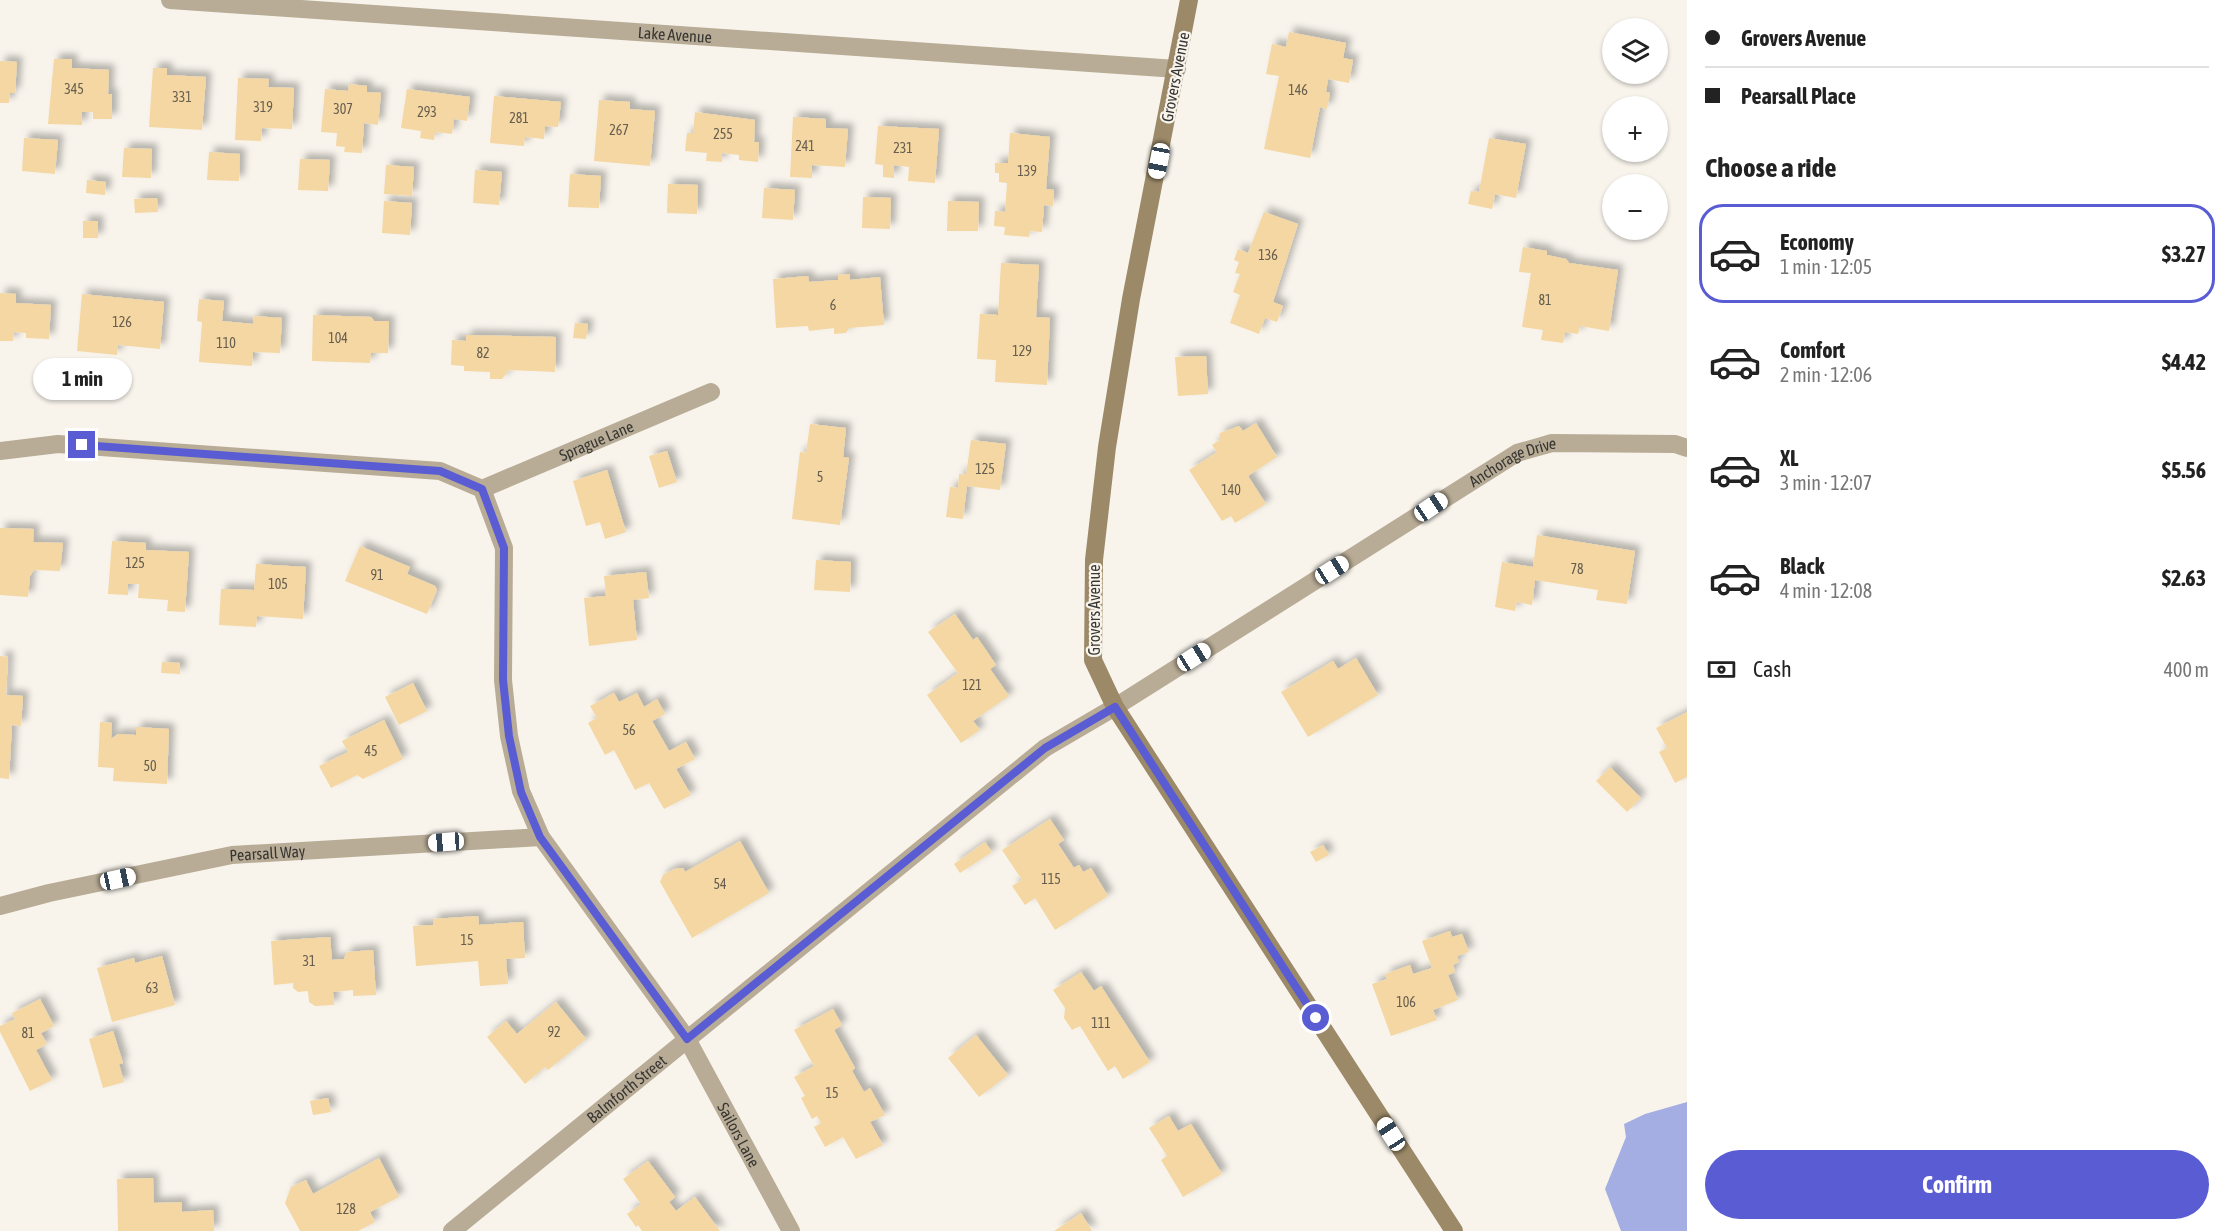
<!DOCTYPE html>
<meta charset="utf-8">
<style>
:root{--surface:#fff;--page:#f2f2f2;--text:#222;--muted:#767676;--line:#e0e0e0;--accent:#595cd3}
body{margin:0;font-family:"Asap Condensed",sans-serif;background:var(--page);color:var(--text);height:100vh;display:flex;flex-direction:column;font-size:22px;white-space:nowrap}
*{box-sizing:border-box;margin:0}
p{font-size:20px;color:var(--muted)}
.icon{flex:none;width:33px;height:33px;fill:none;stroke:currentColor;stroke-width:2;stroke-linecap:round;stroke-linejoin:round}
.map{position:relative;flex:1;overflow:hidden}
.drawer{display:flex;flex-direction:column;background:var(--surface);width:540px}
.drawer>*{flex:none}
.hud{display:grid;align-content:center;height:132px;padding:0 18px;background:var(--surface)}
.controls{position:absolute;left:1602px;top:18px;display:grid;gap:12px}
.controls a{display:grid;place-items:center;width:66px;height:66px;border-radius:50%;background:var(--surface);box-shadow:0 2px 4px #0004;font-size:30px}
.end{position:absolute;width:27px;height:27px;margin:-14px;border:8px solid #595cd3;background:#fff;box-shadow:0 0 0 3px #fff}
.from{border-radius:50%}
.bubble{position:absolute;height:42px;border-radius:21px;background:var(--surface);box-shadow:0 2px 4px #0004;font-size:20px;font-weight:700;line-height:42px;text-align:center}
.car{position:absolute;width:18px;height:36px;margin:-18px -9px;border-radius:8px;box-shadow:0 0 4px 2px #0007;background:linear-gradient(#fff 24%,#345 0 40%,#fff 0 76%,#345 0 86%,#fff 0)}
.hud b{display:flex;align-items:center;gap:21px;height:57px;font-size:22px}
.hud b+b{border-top:2px solid var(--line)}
.hud i{width:15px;height:15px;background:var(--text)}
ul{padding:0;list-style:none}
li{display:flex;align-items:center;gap:18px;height:99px;margin:0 12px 9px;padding:0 6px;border:3px solid transparent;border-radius:24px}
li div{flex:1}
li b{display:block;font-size:22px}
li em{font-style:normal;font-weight:700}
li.active{border-color:var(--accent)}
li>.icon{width:54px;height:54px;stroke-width:1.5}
h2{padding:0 18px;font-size:27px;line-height:72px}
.pay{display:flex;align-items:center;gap:15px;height:66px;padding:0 18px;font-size:22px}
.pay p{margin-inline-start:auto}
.button{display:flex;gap:12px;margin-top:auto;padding:12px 18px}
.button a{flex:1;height:69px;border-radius:36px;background:var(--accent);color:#fff;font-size:24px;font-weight:700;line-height:69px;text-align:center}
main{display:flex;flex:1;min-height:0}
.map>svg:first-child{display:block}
.water{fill:#a5aee2}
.building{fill:#f4d7a2;filter:url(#shadow)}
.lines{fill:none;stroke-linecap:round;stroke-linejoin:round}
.street{stroke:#b8ac96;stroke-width:18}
.secondary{stroke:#9b8968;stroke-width:18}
.route{stroke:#595cd3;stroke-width:8}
.labels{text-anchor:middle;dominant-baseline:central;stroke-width:4.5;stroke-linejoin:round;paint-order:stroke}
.number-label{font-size:14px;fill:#675e4f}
.street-label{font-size:16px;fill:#383633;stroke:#f8f4ec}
</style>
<main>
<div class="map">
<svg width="1687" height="1231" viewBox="0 0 1687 1231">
<defs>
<filter id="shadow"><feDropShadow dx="5.5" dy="-5.5" stdDeviation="3" flood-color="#0004"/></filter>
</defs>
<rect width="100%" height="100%" fill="#f8f4ec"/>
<path class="water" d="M1687,1102V1231H1621L1605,1189L1626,1137L1624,1124L1645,1114Z"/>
<path class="building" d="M1289,32L1346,43L1343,58L1353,60L1349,83L1328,79L1326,92L1330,93L1327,109L1320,107L1310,158L1264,149L1279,76L1266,74L1272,44L1286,47Z
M54,59H72V68L109,70L108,94H112V119H93V112H82V125L48,124Z
M0,61L17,62L15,93H10L9,103H0Z
M153,68H167V75L206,77L202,130L149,127Z
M238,78L269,79L268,87L294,88L292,129L262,128L261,141L235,140Z
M349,84L367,86V92L381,93L378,125L364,123L362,153L344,152L345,147L336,146L337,133L321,132L325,89L348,91Z
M407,89L470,97L467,121L454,119L452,134L435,132L434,140L420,138L421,131L401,128Z
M494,96L561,102L558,127L545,126L544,139L525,137L524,146L490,143Z
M599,100L630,102V109L655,111L650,166L594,161Z
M695,112L755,120L754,142H759L758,162L739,160V155L722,153V162L706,161L707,153L685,151L687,133H693Z
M793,117L826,119V128L848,129L845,167L812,165V178L790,177Z
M878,126L939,129L935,183L908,181L909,167L894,165V178L883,177V165L875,164Z
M1010,133L1050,137L1046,189L1054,190L1053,206L1044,205L1042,232L1030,231L1029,237L1004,235L1005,227L994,226L995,211L1005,212L1007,183L999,182V173H995V163H1008Z
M24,138L58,140L55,174L22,171Z
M1489,138L1526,144L1516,198L1483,192L1495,195L1492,209L1468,204L1471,191L1479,192Z
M124,148L152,149L151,178L122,177Z
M209,152L240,154L239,181L207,180Z
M300,159L330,160L328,191L298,190Z
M386,165L414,167L412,196L384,194Z
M475,170L502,172L499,205L473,203Z
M570,174L601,176L599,208L568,207Z
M87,180L106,182L105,195L86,193Z
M668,184L698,185L697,214L667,213Z
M764,188L795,190L793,220L762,218Z
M863,197L891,198L890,229L862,228Z
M157,198L158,212L135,213L134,199Z
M384,201L412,203L410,235L382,233Z
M948,201L979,202L978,231H947Z
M1264,212L1298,224L1273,302L1283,306L1277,322L1265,318L1259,334L1230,323L1240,295L1233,292L1240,274L1235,273L1239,262L1234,260L1238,249L1248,253Z
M83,221H98V238H83Z
M1523,247L1547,251V255L1566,259L1569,263L1618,270L1609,331L1580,326L1578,334L1565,332L1563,343L1541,340L1543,330L1522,327L1531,273L1519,272Z
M1001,263L1039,265L1036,317L1050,318L1047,385L995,382L996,360L977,359L980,314L998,315Z
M850,274V280L880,277L884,325L849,328L846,333L834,334V328L809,331L808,326L776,328L773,279L808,276L809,282L838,280V275Z
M0,293L16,294V303L51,305L49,339L26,338V333L14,332L13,341H0Z
M82,294L164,302L160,349L118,345L117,355L77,351Z
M199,299L224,301L222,321L253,324L254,316L282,318L280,353L253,352L252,366L199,362L202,322L197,321Z
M313,315L371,317L374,321H389L388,353H371L370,363L312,361Z
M575,323L588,324L586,339L573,338Z
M466,335L556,337L555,372L509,370L502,379H490V372L464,371V366L451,365L452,340L466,341Z
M1206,356L1208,394L1178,396L1175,357Z
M1256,423L1277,457L1248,476L1266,504L1235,523L1231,516L1222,521L1189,470L1217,452L1212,445L1220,440V433L1239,426L1243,431Z
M810,424L846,428L843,457L849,458L840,525L792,519L800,452L806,453Z
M971,440L1006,444L1000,490L967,486L963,519L946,517L950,487L958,488L959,474L966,475Z
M667,451L677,482L659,488L649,456Z
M607,470L626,532L605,539L600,522L586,526L573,481Z
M0,528L34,529L33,542L63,543L60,571L34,570L30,576L28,597L0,595Z
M1537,535L1635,551L1627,604L1596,600L1598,590L1535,580L1532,605L1517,602L1515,611L1495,607L1502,562L1533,567Z
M112,541L146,543V550L189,552L185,612L167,611L168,600L138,598L139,584H128V595L108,594Z
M360,546L410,567L407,574L435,586L437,590L427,614L345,581Z
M816,560L851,562L850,592L814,590Z
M256,564L306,567L303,619L257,616L256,627L219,625L221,589L254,590Z
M646,572L649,598L633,600L637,640L589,646L584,598L606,596L604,576Z
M955,614L973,640L977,637L996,665L990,669L1009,696L973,721L980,730L961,743L927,695L958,673L928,632Z
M0,656L8,657L6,695L23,696L21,726L12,725L9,779L0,778Z
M1356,658L1378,695L1308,737L1281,692L1333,661L1338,669Z
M162,662L180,663V674L161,673Z
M413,683L427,711L399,725L385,697Z
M614,693L619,702L637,693L644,707L657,699L665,714L652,721L669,751L686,742L695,759L676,769L691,795L664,809L649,783L635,790L614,750L605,755L588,723L597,718L590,706Z
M1687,712V777L1675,783L1659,752L1667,748L1656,728Z
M384,720L403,759L363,779L357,775L331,788L319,766L348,752L342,741Z
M100,722L112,723L111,739L118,734L136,735V727L169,729L167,784L113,781L114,768L98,767Z
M1610,767L1641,798L1627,812L1596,781Z
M1050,819L1064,840L1058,844L1074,868L1079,865L1083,872L1091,868L1108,896L1055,930L1035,898L1025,905L1012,886L1022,880L1002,850Z
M740,841L769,893L692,938L660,882L663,875L674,869L683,868L685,872Z
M985,842L992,852L960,873L954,864Z
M1323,845L1329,855L1316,862L1310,852Z
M478,916L479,925L523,922L525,958L506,959L508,984L480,986L478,961L416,966L413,926L433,925V919Z
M1450,931L1452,937L1462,934L1469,952L1457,956L1459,962L1453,965L1455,972L1448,975L1458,1000L1433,1010L1437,1020L1391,1036L1372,984L1387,979L1385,974L1410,965L1413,974L1432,968L1422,941Z
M330,937L332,960L344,959L347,952L373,950L376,995L353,996V990L333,992L334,1005L315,1006L309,1002L308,991L298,992L293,988V983L274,985L271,941Z
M162,956L175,1005L112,1022L97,968L134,958L135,963Z
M1081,972L1094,991L1101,986L1150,1062L1123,1079L1115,1066L1108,1071L1080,1026L1072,1030L1064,1018L1065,1008L1053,990Z
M40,999L54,1026L41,1033L47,1044L36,1050L52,1080L30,1091L0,1032V1026L15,1019L12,1013Z
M556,1002L586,1039L548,1070L545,1067L525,1084L487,1037L506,1021L517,1034Z
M833,1009L842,1025L834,1030L855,1068L852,1071L864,1092L870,1088L885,1115L870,1122L883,1145L856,1159L843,1137L825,1147L814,1127L821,1123L817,1116L812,1119L801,1098L805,1096L794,1077L814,1066L794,1030Z
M113,1031L123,1063L119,1064L124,1082L103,1088L89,1039Z
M976,1035L1008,1075L979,1097L948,1058Z
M328,1098L331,1112L313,1115L310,1101Z
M1169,1116L1178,1131L1191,1124L1222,1174L1183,1197L1161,1160L1167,1156L1149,1128Z
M379,1158L399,1197L370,1212L375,1222L358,1231H300L285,1203L291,1187L306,1180L313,1194Z
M648,1161L675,1197L669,1202L676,1211L695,1197L720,1231H642L638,1225L636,1227L627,1214L641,1204L623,1179Z
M153,1178L154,1203L182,1202V1212L213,1210L214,1231H118L117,1179Z
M1081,1213L1092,1231H1054Z"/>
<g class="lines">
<g class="street">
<path id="s1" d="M170,0L1177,69"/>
<path id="s2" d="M0,451L58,444L440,471L482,489L504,548L503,680L509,736L521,791L541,837L687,1039L791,1231"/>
<path id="s3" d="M482,489L711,392"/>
<path id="s4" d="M0,906L49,893L232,855L541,837"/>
<path id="s5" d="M452,1231L1045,748L1115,707L1517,453L1552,443L1675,444L1687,448"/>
</g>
<path class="secondary" d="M1189,0L1131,299L1107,447L1094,560L1093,660L1115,707L1454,1231"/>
</g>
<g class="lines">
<path class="route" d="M82,445L440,471L482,489L504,548L503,680L509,736L521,792L540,837L687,1039L1045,748L1115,707L1316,1018"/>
</g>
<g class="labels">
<g class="number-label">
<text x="74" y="89">345</text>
<text x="1298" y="90">146</text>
<text x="182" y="97">331</text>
<text x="263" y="107">319</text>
<text x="343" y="109">307</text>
<text x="427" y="112">293</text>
<text x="519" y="118">281</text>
<text x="619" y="130">267</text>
<text x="723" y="134">255</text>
<text x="805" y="146">241</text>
<text x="903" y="148">231</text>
<text x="1027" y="171">139</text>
<text x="1268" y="255">136</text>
<text x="1545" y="300">81</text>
<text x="833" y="305">6</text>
<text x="122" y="322">126</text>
<text x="338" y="338">104</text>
<text x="226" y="343">110</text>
<text x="1022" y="351">129</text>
<text x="483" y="353">82</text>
<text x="985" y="469">125</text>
<text x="820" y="477">5</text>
<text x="1231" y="490">140</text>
<text x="135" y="563">125</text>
<text x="1577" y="569">78</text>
<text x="377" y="575">91</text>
<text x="278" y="584">105</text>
<text x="972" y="685">121</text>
<text x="629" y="730">56</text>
<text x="371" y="751">45</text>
<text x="150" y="766">50</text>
<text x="1051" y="879">115</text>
<text x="720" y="884">54</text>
<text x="467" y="940">15</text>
<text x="309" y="961">31</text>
<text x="152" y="988">63</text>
<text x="1406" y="1002">106</text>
<text x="1101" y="1023">111</text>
<text x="554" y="1032">92</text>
<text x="28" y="1033">81</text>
<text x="832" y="1093">15</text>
<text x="346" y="1209">128</text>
</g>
<g class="street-label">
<text stroke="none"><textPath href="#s1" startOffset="506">Lake Avenue</textPath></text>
<text transform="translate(1175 77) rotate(-79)">Grovers Avenue</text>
<text stroke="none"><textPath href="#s3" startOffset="124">Sprague Lane</textPath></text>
<text stroke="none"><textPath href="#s5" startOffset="1314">Anchorage Drive</textPath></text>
<text transform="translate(1094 610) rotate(-90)">Grovers Avenue</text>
<text stroke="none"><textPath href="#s4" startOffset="273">Pearsall Way</textPath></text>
<text stroke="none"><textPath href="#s5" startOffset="225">Balmforth Street</textPath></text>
<text stroke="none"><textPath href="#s2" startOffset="1203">Sailors Lane</textPath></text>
</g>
</g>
</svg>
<div class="controls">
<a><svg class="icon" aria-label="layers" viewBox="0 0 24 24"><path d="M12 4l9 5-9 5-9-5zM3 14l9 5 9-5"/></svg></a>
<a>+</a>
<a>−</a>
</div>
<i class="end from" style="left:1316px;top:1018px"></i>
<i class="end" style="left:82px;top:445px"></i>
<div class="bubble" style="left:33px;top:358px;width:99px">1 min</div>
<i class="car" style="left:1159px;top:161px;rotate:191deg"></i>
<i class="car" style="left:1431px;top:507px;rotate:56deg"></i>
<i class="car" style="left:1332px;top:570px;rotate:58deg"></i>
<i class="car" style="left:1194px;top:657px;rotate:58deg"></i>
<i class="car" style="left:446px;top:842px;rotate:266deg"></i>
<i class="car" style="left:118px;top:879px;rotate:78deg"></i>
<i class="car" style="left:1391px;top:1134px;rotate:327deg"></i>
</div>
<section class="drawer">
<div class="hud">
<b><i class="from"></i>Grovers Avenue</b>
<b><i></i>Pearsall Place</b>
</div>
<h2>Choose a ride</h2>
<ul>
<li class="active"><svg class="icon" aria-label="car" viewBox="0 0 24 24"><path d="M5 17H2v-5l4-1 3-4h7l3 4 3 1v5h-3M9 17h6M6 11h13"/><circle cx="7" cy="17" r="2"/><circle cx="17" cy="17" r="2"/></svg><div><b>Economy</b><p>1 min · 12:05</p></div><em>$3.27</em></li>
<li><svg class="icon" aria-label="car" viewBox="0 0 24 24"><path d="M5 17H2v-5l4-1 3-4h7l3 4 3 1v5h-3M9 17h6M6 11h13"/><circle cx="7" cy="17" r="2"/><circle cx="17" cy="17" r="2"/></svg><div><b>Comfort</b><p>2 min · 12:06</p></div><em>$4.42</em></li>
<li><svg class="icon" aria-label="car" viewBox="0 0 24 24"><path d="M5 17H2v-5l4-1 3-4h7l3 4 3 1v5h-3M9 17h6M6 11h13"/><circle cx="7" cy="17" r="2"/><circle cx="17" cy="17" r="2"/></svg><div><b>XL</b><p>3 min · 12:07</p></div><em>$5.56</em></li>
<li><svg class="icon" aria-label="car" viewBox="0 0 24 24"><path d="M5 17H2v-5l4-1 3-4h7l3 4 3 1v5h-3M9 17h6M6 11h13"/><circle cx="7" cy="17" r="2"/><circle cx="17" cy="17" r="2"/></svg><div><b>Black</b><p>4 min · 12:08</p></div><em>$2.63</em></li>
</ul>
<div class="pay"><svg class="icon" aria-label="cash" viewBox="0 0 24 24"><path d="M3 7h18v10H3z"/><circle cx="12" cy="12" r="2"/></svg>Cash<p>400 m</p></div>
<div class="button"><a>Confirm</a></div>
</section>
</main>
